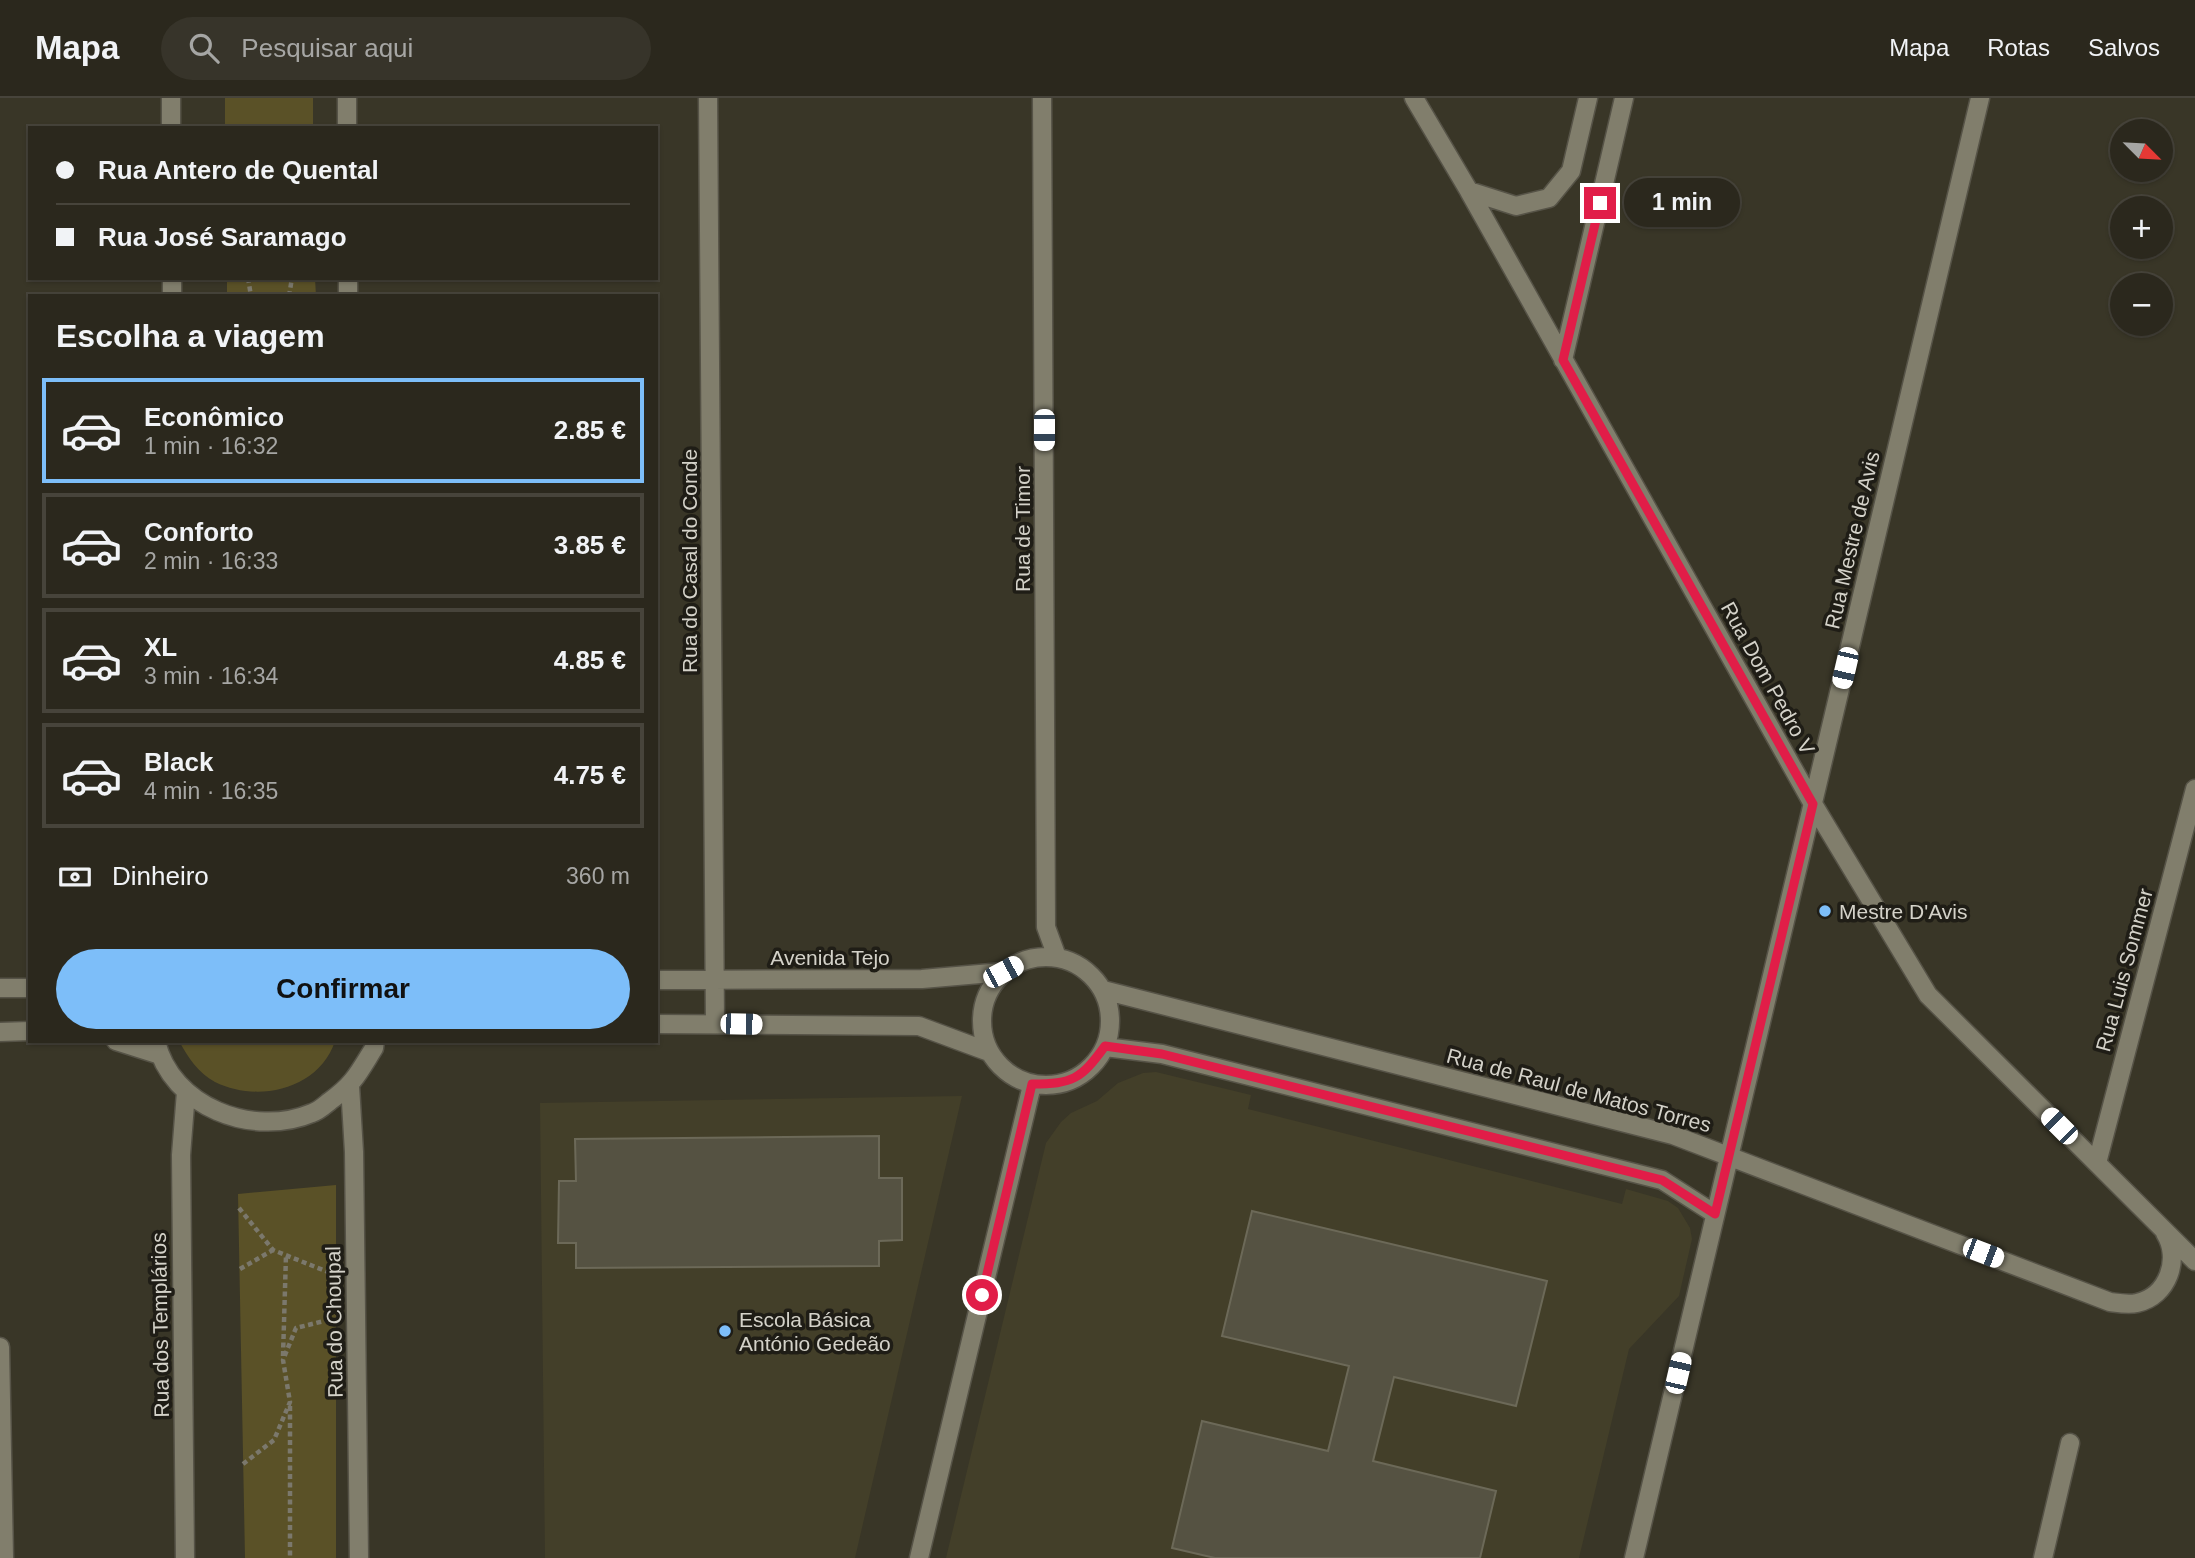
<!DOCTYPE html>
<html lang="pt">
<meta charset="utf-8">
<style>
:root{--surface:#2b281d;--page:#37342a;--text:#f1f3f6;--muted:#a6a6a4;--line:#47443b;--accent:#7dbef9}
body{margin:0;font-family:Arial,sans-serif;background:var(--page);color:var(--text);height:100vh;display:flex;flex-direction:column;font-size:26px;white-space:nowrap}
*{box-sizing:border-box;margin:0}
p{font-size:23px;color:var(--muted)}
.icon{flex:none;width:38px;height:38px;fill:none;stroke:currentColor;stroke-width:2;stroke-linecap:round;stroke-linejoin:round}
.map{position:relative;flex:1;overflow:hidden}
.panel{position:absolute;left:28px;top:196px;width:630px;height:749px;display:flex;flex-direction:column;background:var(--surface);border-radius:0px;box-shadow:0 2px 5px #0004,0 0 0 2px var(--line)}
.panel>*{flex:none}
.hud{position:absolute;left:28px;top:28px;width:630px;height:154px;border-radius:0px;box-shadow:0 2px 5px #0004,0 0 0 2px var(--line);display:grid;align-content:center;height:154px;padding:0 28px;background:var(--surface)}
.needle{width:46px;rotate:114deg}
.buttons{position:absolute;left:2110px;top:21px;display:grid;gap:14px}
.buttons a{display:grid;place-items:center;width:63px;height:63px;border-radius:50%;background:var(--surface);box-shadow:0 2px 5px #0004,0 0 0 2px var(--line);font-size:35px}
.end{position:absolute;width:32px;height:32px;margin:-16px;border:9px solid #e11d48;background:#fff;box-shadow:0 0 0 4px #fff}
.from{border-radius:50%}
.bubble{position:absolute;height:49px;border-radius:24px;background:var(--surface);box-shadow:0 2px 5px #0004,0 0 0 2px var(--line);font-size:23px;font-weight:800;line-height:49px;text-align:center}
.car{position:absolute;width:21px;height:42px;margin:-21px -10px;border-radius:9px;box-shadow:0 0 5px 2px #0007;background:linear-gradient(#fff 24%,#345 0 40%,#fff 0 76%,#345 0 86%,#fff 0)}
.hud b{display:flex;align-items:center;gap:24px;height:66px;font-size:26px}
.hud b+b{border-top:2px solid var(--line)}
.hud i{width:18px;height:18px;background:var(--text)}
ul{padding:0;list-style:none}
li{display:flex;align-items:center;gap:21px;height:105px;margin:0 14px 10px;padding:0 14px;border:4px solid var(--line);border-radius:0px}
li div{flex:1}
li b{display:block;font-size:26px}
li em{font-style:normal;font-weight:800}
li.current{border-color:var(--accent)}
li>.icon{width:63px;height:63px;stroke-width:1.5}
h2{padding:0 28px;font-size:32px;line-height:84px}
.pay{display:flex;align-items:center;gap:18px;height:77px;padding:0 28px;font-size:26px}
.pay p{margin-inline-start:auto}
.button{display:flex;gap:14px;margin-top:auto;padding:14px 28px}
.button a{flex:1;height:80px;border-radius:42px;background:var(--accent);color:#111;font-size:28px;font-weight:800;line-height:80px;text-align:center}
header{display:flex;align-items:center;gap:42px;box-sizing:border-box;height:98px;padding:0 35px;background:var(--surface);border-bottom:2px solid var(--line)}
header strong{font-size:33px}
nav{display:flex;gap:38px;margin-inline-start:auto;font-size:24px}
.search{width:490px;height:63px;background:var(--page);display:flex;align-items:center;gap:18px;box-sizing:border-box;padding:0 24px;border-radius:38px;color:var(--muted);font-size:26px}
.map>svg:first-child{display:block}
.built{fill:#433f29}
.green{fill:#5a5127}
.building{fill:#555242;stroke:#6c6958;stroke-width:2}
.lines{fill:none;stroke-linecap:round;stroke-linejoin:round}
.minor-casing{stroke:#565347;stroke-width:21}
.path{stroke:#7b786c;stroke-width:4.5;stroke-dasharray:5 3.5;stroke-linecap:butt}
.minor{stroke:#817e6c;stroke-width:18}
.route{stroke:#e11d48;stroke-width:9}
.poi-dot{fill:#7dbef9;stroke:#1f1d16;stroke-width:2.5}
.labels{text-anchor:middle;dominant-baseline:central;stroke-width:7;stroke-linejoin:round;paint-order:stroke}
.street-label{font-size:21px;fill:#d4d2c9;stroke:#1f1d16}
.poi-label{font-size:21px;fill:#d4d2c9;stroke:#1f1d16;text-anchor:start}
</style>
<header>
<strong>Mapa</strong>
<div class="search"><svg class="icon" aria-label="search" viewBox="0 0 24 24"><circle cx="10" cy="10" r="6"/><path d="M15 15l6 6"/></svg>Pesquisar aqui</div>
<nav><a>Mapa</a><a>Rotas</a><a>Salvos</a></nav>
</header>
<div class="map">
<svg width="2195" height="1460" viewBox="0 0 2195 1460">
<rect width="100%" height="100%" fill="#393627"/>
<path class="built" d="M1156,974L1251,997L1248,1011L1622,1106L1626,1091L1668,1103L1678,1110L1690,1130L1692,1141L1679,1198L1629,1251L1579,1460H946L1046,1045L1061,1024L1071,1015L1097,1003L1118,985L1143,975Z
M962,998L855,1460H545L540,1005Z"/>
<path class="green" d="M225,0H313V30H225Z
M227,180H315L316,198H227Z
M179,943H335C319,992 257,1005 215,984C198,975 188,959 179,943Z
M336,1087V1460H245L238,1096Z"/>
<path class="building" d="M879,1038V1080H902V1142L879,1143V1168L576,1170V1145H558L559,1083H576L575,1041Z
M1252,1113L1547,1183L1516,1308L1394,1279L1373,1363L1496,1393L1480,1460H1215L1172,1450L1202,1323L1328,1353L1349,1268L1222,1238Z"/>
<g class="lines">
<g class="minor-casing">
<path id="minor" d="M171,0V30
M347,0V30
M708,0L715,926
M1042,0L1046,829L1057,859
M1414,0L1469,93L1813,706L1928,897L2195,1163
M1469,93L1516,108L1549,100L1571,73L1588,0
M172,180V198
M348,180V198
M1563,262L1624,0
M982 923a64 64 0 1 1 128 0a64 64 0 1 1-128 0Z
M656,882L922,881L1003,874
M0,890H30
M1103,892L1673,1037L2110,1204C2118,1205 2128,1207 2137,1205C2168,1198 2181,1161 2165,1135
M656,926L919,928L989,954
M0,934L30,933
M116,943L160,957
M156,943C171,1009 253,1040 312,1015C319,1013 325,1007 330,1003C354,986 359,974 374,950L375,943
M1105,949L1162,956L1662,1082L1715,1116
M350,988L354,1054L359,1460
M2097,1065L2195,691
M0,1249L4,1460
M185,1460L181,1057L186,994
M919,1460L1032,987
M1634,1460L1980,0
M2043,1460L2070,1345"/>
</g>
<path class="path" d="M248,180L251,198
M289,198L292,180
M239,1110L273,1152L328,1174
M240,1171L273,1152
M283,1258L286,1157
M290,1308V1460
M243,1366L274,1342L290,1304L283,1262L296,1230L328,1222"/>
<use href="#minor" class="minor"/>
</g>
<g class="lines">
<path class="route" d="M982,1197L1032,986C1073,986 1081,981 1105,948L1162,956L1662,1082L1715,1116L1813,706L1563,262L1600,105"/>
</g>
<g class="poi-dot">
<circle cx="1825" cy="813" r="7"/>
<circle cx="725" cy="1233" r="7"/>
</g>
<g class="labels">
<g class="street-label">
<text transform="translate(1022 431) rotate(-90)">Rua de Timor</text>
<text transform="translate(1852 442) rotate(-77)">Rua Mestre de Avis</text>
<text transform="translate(689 463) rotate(-90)">Rua do Casal do Conde</text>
<text transform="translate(1768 580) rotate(61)">Rua Dom Pedro V</text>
<text x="830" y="859">Avenida Tejo</text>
<text transform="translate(2124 872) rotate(-75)">Rua Luis Sommer</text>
<text transform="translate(1579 992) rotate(15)">Rua de Raul de Matos Torres</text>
<text transform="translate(334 1224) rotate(-91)">Rua do Choupal</text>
<text transform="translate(160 1227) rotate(-91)">Rua dos Templários</text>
</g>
<g class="poi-label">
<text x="1839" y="813">Mestre D'Avis</text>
<text x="739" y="1221">Escola Básica<tspan x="739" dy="24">António Gedeão</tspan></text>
</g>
</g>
</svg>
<div class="buttons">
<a><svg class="needle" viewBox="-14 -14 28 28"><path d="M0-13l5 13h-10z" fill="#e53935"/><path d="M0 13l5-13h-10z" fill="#a6a6a4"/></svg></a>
<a>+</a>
<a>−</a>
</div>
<i class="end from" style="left:982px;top:1197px"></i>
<i class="end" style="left:1600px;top:105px"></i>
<div class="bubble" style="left:1624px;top:80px;width:116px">1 min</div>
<i class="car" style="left:1044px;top:332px;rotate:180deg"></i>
<i class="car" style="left:1845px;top:570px;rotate:193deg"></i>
<i class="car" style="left:1003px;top:874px;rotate:62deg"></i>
<i class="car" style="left:741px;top:926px;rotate:91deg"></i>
<i class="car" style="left:2059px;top:1028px;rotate:315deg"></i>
<i class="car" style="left:1983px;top:1155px;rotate:111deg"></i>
<i class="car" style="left:1678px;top:1275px;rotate:13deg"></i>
<div class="hud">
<b><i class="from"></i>Rua Antero de Quental</b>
<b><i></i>Rua José Saramago</b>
</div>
<section class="panel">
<h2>Escolha a viagem</h2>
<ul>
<li class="current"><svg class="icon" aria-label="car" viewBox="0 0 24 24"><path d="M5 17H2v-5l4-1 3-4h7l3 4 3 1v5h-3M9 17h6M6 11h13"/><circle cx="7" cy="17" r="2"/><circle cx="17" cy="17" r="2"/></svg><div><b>Econômico</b><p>1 min · 16:32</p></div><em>2.85 €</em></li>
<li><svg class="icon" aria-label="car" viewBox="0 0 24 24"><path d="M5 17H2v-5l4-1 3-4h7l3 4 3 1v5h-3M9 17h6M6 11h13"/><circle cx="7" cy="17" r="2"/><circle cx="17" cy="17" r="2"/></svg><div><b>Conforto</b><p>2 min · 16:33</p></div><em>3.85 €</em></li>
<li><svg class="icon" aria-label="car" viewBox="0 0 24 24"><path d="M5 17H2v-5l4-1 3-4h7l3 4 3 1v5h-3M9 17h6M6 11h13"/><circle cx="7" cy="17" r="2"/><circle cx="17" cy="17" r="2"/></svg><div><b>XL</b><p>3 min · 16:34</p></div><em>4.85 €</em></li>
<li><svg class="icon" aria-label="car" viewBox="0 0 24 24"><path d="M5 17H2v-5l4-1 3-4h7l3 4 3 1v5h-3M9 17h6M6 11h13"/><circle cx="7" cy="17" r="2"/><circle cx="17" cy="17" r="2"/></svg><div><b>Black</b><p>4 min · 16:35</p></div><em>4.75 €</em></li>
</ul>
<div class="pay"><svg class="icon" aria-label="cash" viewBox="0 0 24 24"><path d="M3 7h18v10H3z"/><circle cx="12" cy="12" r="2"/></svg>Dinheiro<p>360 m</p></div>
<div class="button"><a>Confirmar</a></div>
</section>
</div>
